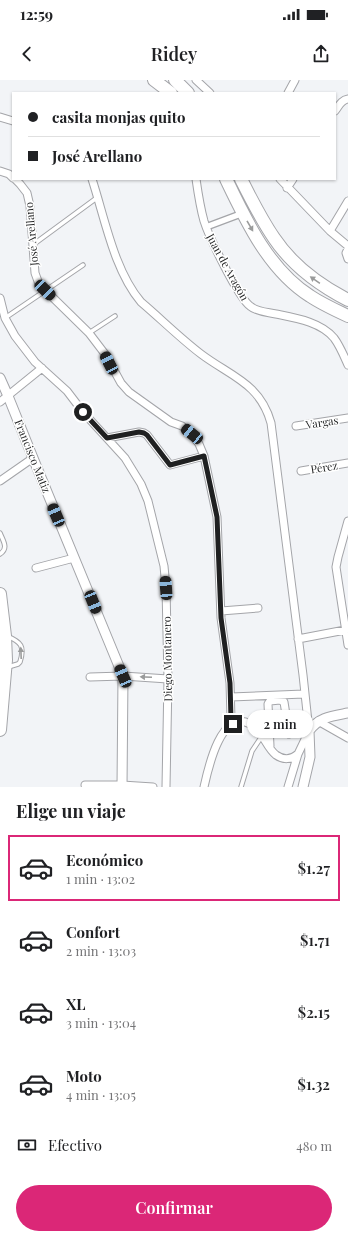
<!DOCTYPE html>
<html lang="es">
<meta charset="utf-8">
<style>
:root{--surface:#fff;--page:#f2f2f2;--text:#202124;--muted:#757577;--line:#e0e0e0;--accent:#db2777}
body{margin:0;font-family:"Playfair Display",serif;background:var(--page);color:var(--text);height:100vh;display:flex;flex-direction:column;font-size:15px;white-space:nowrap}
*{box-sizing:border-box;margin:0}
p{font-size:13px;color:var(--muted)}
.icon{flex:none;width:22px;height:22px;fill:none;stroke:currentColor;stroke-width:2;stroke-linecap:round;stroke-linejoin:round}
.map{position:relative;height:707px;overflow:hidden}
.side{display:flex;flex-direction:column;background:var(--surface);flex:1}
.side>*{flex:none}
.guide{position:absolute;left:12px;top:12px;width:324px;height:88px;border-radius:0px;box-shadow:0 1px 3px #0004;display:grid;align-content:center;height:88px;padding:0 16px;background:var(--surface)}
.end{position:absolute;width:18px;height:18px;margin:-9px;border:5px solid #1f2021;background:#fff;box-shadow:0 0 0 2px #fff}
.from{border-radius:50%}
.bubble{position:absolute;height:28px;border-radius:14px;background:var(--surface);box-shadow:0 1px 3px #0004;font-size:13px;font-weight:600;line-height:28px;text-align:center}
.car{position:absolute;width:12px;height:24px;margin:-12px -6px;border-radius:5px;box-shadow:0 0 3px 1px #0007;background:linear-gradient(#222 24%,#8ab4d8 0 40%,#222 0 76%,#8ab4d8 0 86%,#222 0)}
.guide b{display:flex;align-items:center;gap:14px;height:38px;font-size:15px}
.guide b+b{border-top:1px solid var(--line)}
.guide i{width:10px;height:10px;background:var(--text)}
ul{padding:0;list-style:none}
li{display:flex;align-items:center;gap:12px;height:66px;margin:0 8px 6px;padding:0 8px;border:2px solid transparent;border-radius:0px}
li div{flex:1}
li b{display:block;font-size:15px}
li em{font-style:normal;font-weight:600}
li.on{border-color:var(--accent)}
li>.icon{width:36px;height:36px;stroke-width:1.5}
h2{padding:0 16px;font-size:18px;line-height:48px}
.pay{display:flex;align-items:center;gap:10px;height:44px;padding:0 16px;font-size:15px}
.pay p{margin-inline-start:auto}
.action{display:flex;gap:8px;margin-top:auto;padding:8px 16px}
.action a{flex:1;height:46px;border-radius:24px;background:var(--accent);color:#fff;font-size:16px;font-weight:600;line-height:46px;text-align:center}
.status{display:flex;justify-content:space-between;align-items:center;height:28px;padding:0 20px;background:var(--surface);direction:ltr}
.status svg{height:11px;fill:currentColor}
header{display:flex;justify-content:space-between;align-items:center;height:52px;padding:0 16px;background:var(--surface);font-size:18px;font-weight:600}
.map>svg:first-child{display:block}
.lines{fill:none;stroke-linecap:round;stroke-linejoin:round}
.service-casing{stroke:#a4a5a9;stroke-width:5.5}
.pedestrian-casing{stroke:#a4a5a9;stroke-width:8}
.minor-casing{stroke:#a4a5a9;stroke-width:9}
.tertiary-casing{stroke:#a4a5a9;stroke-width:11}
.trunk-casing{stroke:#a4a5a9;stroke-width:14}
.service{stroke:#fff;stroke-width:3.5}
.pedestrian{stroke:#fff;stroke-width:5.5}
.minor{stroke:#fff;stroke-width:7}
.tertiary{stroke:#fff;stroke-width:9}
.trunk{stroke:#fff;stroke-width:12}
.oneway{fill:#9a9b9b}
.route{stroke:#1f2021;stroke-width:5}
.labels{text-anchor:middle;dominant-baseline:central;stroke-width:3;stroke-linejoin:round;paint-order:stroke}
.street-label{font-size:11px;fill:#1f2021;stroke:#fff}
</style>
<div class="status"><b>12:59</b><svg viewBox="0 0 49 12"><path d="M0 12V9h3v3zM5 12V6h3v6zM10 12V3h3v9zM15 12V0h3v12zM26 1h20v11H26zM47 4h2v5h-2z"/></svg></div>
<header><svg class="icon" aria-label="back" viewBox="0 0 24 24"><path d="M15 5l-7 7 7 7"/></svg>Ridey<svg class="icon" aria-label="share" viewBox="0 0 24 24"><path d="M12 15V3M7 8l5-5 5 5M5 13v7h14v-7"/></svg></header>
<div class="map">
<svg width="348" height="707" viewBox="0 0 348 707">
<rect width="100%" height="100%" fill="#f2f4f7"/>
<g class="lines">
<g class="service-casing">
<path id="service" d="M34,164L98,117
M5,238L83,185
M89,253L115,236
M0,453C3,461 9,468 0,474
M7,556C21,562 25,566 20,582L18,584L8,587
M241,707L252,671L262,656"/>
</g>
<g class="pedestrian-casing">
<path id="pedestrian" d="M206,147L238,135"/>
</g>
<g class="minor-casing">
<path id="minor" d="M196,0L210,13
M288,13L295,0
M335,31C339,26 341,20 348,19
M0,37L13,41
M0,91L9,94L13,98
M15,99L20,104L27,113L30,126L35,193L39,204L89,253L105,274L121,303L129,312L171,342L182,346L192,354L199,364L204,376L217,437L221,538L230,603L231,639L233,644
M92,99C105,139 114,190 141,222C161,239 180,258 201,274C230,296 260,303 271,343L303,595L309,651L298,674C291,680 283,680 276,675C265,666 264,652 250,644C221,628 208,689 204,707
M196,99C198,113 200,127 204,141C209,157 238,217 250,226C257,232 267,232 276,234C296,238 321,242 334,258C340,266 344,276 348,285
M280,99L330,151L348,166
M287,108L293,99
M330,151L348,121
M348,169L346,173L348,179
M0,218L5,238L15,256L35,282L67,311L83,332L125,378L141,404L148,421L164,486L166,508L168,599L166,707
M0,322L42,288
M296,346L348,338
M107,358L139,352L144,353L147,355L170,385L204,376
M301,391L348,383
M0,401L33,378
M348,441L338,477L336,487L348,565
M36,488L74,478
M221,531L258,528
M298,559L345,550
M90,597L123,596L168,599
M231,617L304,614
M318,641L348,658
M270,666L268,624L270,621L280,620L284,622L289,654
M85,705H122L153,707
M288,707L298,674"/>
</g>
<g class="tertiary-casing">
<path id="tertiary" d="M0,298L8,316L33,378L123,596L122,707
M303,707L310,677L309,651C319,637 332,636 348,633"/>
</g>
<g class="trunk-casing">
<path id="trunk" d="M154,0L171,13
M175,0L188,13
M226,99C246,141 269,190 310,216C322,224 335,230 348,236
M241,99C251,119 261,139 274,158C292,185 319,205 348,220
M0,514L5,556L6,580L0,650"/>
</g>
<use href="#service" class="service"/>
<use href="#pedestrian" class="pedestrian"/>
<use href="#minor" class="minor"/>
<use href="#tertiary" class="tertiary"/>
<use href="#trunk" class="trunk"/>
</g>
<defs><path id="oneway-solid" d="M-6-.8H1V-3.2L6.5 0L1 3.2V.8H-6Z"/></defs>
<g class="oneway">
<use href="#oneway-solid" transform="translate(250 146) rotate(60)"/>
<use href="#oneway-solid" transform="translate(315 200) rotate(-145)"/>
<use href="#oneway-solid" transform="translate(21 573) rotate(-92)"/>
<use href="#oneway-solid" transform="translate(146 597) rotate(-177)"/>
</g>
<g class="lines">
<path class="route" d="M83,332L107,358L139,352L144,353L147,355L170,385L204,376L217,437L221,538L230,603L231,639L233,644"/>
</g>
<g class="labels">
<g class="street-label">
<text transform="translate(31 154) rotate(-95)">José Arellano</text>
<text transform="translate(228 187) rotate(61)">Juan de Aragón</text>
<text transform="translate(322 342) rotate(-9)">Vargas</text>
<text transform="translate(33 376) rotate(68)">Francisco Matiz</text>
<text transform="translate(324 387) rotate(-9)">Pérez</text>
<text transform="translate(167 579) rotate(-91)">Diego Montanero</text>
</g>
</g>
</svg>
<i class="end from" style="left:83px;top:332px"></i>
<i class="end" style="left:233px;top:644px"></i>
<div class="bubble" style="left:247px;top:630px;width:66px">2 min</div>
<i class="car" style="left:45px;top:210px;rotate:134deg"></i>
<i class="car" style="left:109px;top:283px;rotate:333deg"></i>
<i class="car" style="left:192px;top:354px;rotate:309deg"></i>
<i class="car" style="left:56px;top:435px;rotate:337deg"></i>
<i class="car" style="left:166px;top:508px;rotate:356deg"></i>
<i class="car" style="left:93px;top:522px;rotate:158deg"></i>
<i class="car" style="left:123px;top:596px;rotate:337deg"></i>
<div class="guide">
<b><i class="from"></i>casita monjas quito</b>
<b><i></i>José Arellano</b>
</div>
</div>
<section class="side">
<h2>Elige un viaje</h2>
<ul>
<li class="on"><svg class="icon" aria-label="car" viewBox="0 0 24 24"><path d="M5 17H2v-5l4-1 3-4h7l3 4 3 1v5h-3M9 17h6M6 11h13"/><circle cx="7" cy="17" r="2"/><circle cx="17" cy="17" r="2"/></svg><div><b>Económico</b><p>1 min · 13:02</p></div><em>$1.27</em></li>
<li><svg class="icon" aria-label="car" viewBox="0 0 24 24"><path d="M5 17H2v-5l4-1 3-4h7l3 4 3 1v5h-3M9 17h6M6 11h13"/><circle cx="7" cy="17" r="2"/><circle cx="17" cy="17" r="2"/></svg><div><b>Confort</b><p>2 min · 13:03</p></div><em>$1.71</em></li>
<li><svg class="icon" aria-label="car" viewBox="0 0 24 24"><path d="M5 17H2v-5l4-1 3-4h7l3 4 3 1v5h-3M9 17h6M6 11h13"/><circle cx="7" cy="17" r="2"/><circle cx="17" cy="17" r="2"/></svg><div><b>XL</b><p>3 min · 13:04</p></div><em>$2.15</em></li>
<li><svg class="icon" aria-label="car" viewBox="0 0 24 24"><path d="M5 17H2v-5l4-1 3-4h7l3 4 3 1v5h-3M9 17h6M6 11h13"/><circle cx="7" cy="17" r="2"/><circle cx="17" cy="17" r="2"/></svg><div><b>Moto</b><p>4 min · 13:05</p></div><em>$1.32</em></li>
</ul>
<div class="pay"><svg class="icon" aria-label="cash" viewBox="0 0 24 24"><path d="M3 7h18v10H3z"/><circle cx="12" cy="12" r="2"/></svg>Efectivo<p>480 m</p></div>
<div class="action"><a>Confirmar</a></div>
</section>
